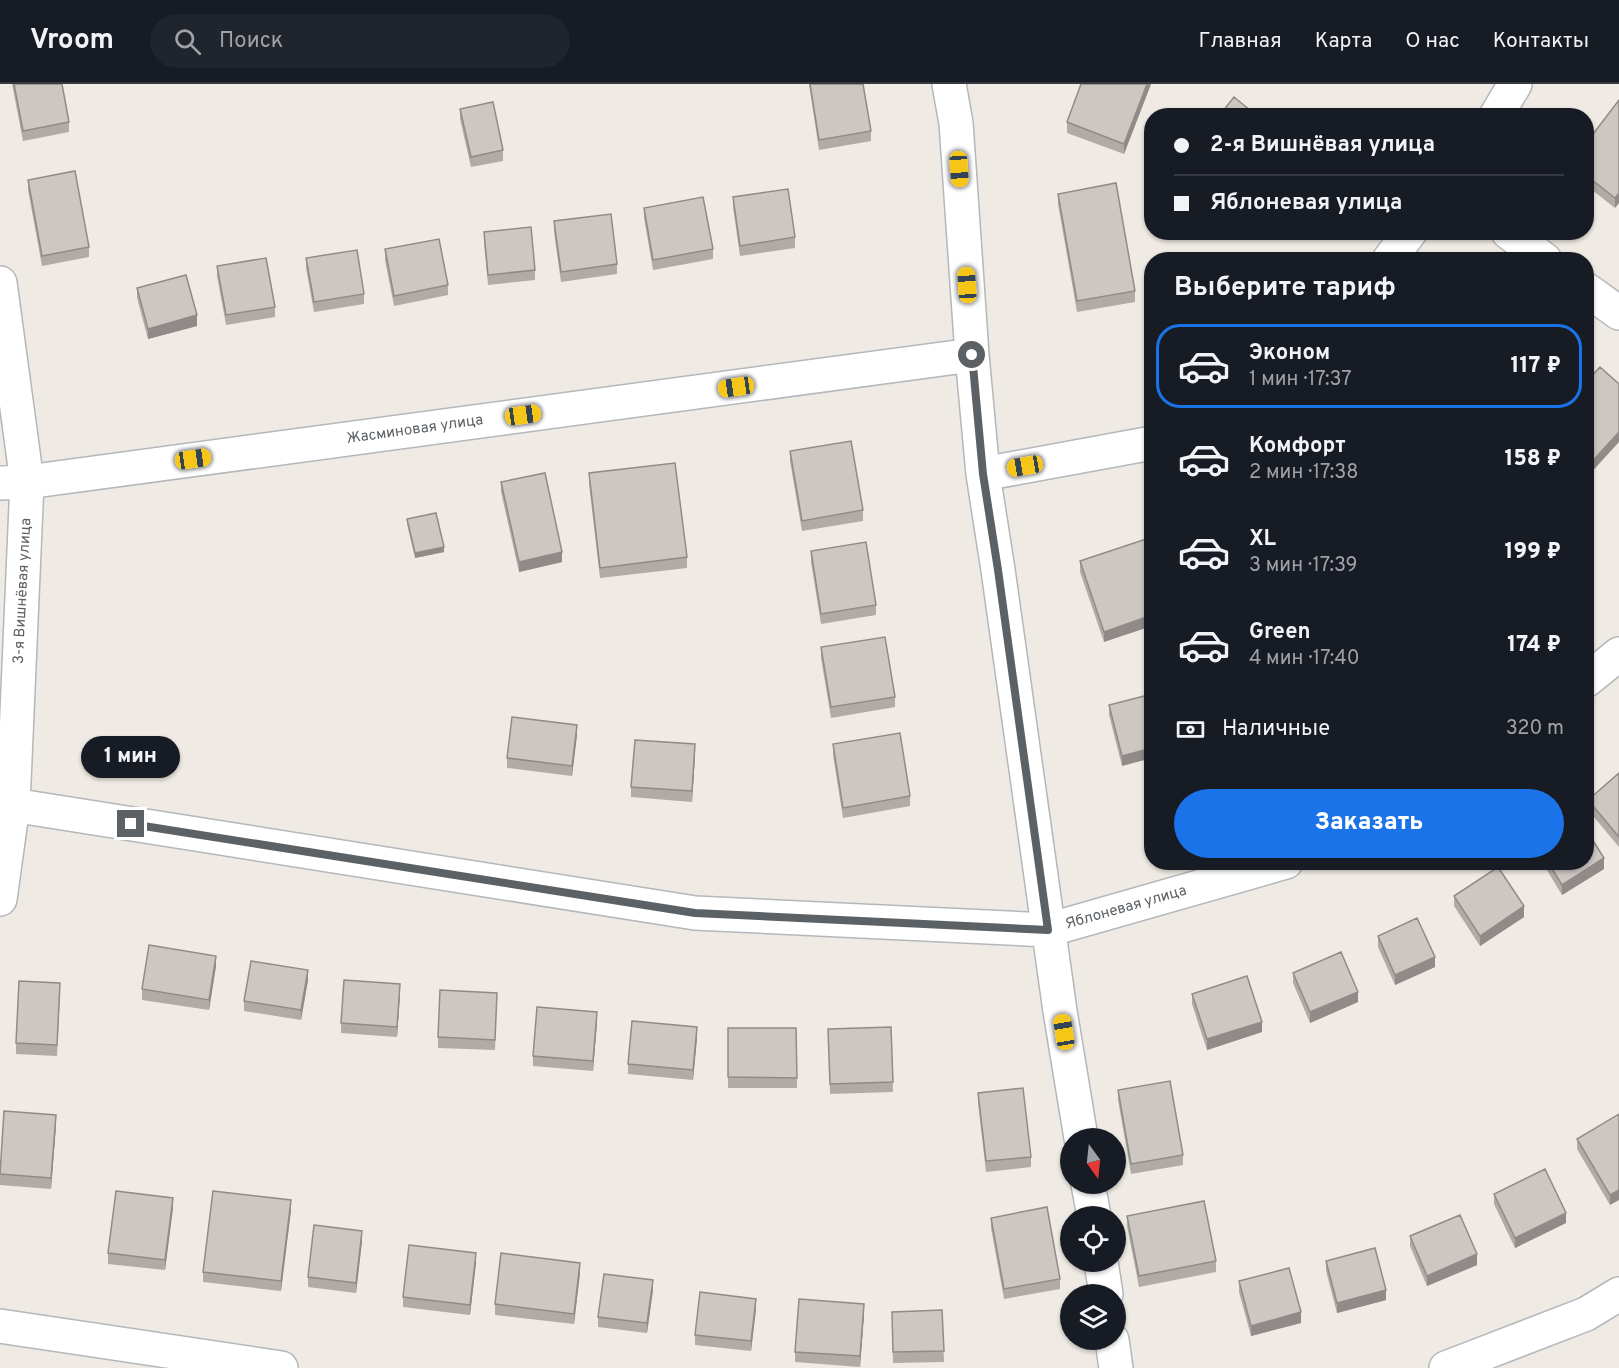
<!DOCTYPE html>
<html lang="ru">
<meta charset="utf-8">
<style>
:root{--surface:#171b24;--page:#20242c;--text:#f1f3f6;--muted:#9ea1a6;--line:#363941;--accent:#1a73e8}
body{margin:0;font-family:Overpass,sans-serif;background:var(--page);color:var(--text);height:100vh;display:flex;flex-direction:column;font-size:22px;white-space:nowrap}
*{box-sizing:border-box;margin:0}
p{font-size:20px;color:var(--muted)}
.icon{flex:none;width:33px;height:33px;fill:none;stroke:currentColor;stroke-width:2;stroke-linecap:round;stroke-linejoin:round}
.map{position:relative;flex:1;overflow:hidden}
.side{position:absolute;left:1144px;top:168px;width:450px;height:618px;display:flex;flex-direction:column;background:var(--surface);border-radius:24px;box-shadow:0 2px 4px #0004}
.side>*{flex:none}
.top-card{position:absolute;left:1144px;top:24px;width:450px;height:132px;border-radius:24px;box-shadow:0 2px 4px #0004;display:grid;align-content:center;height:132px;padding:0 30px;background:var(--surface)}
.needle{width:39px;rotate:165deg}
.tools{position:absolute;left:1060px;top:1044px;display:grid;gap:12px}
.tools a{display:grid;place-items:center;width:66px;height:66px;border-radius:50%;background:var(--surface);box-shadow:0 2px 4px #0004;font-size:30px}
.end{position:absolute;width:27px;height:27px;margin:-14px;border:8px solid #5b6165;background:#fff;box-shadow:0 0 0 3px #fff}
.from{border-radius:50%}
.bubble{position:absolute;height:42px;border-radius:21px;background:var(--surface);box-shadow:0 2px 4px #0004;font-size:20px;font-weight:800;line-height:42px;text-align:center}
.car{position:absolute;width:18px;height:36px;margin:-18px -9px;border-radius:8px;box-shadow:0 0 4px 2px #0007;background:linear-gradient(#f5c518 24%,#345 0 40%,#f5c518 0 76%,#345 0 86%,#f5c518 0)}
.top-card b{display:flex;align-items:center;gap:21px;height:57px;font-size:22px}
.top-card b+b{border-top:2px solid var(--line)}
.top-card i{width:15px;height:15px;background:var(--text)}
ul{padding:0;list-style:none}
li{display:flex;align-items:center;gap:18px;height:84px;margin:0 12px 9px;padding:0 18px;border:3px solid transparent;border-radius:24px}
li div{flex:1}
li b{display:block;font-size:22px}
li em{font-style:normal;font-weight:800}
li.on{border-color:var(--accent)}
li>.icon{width:54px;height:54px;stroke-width:1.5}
h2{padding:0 30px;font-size:27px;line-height:72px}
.pay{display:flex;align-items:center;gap:15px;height:66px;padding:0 30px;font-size:22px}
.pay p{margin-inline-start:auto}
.action{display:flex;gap:12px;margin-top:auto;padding:12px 30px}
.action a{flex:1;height:69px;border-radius:36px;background:var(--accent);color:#fff;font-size:24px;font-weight:800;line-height:69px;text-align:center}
header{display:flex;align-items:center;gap:36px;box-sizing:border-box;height:84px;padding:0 30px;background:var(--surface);border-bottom:2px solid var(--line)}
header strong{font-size:28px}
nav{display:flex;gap:33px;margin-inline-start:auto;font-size:21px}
.search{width:420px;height:54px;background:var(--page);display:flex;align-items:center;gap:15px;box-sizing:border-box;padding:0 21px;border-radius:33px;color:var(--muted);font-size:22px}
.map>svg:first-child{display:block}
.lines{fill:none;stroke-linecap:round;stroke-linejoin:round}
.minor-casing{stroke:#b4b7bb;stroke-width:36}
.minor{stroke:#fff;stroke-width:33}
.wall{fill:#b0aba7}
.shaded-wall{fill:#908b88}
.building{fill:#cdc7c2;stroke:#908b88;stroke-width:1.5}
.route{stroke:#5b6165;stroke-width:8}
.labels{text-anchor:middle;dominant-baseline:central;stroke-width:4.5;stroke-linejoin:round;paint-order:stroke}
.street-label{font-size:15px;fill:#5b6165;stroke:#fff}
</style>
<header>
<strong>Vroom</strong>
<div class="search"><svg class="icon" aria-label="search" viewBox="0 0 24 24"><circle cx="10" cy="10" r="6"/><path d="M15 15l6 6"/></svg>Поиск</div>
<nav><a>Главная</a><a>Карта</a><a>О нас</a><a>Контакты</a></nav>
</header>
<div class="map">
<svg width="1619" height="1284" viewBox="0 0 1619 1284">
<rect width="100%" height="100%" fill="#efeae3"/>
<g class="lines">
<g class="minor-casing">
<path id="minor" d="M949,0L956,39L972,271L983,390L998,486L1060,927L1081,1054
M1496,32L1515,0
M1508,148L1545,176
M1389,176L1410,148
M0,199L27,398L13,721L0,815
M1587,206L1619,229
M983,390L1152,359
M0,399L27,398L972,271
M1587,596L1619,570
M0,719L695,829L1048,846L1286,778
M1088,1100L1094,1132
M1101,1178L1106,1210
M0,1242L281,1284
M1112,1256L1116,1284
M1446,1284L1586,1230L1619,1210"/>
</g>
<use href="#minor" class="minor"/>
</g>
<path class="wall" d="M12,0H62L69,38V48L23,57Z
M809,0H863L871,47V57L819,66Z
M1081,0H1151L1124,70L1067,49V38Z
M1619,16L1615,124L1587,102V58Z
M460,25L503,66V77L471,83L460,35Z
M28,96L89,163V173L42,182L28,106Z
M1058,110L1135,207V218L1077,228L1058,120Z
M733,113L795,153V164L740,172L733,123Z
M644,124L713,165V175L653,186L644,134Z
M554,137L617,180V190L561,198L554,148Z
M484,148L535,186V196L488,201L484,158Z
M385,165L448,201V211L394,222L385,176Z
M306,174L364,210V220L314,228L306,184Z
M217,182L275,223V233L226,241L217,192Z
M137,204L197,242L148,255L137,214Z
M790,367L863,426V437L802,447L790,377Z
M589,389L687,473V484L600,494L589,400Z
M501,398L562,478L519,488L501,408Z
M407,435L444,468L415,474L407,440Z
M1152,453L1104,558L1080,488V477Z
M811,467L876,521V531L821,540L811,478Z
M821,563L895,613V623L831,634L821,574Z
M1152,610L1122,682L1109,631V621Z
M577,651L572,692L507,684V674Z
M833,660L910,712V722L843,734L833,671Z
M695,671L692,718L631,713V703Z
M1619,689V763L1588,726V716Z
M1542,778H1587L1604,785L1562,811Z
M1454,812L1524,833L1480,862L1454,822Z
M1378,852L1435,883L1395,901L1378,863Z
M216,882L209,926L142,916V905Z
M1293,889L1358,918L1310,939L1293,899Z
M308,896L301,936L244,927V917Z
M497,909L495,966L438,964V953Z
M60,910L57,972L16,970V959Z
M400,910L397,953L341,949V939Z
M1192,910L1262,948L1207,966L1192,920Z
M597,938L593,987L533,982V972Z
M891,943L893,1008L830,1010L828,945Z
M728,944H796L797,1004H728Z
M697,954L693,996L628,990V980Z
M1118,1006L1183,1071V1081L1131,1090L1118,1016Z
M978,1009L1031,1073V1083L986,1088L978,1019Z
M1619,1030L1610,1121L1577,1065V1055Z
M56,1041L51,1105L0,1101V1079Z
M1494,1110L1566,1139L1515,1164L1494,1120Z
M173,1124L165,1186L108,1180V1169Z
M291,1126L281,1207L203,1198V1188Z
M1127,1132L1216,1177V1188L1139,1203L1127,1142Z
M991,1134L1060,1195V1205L1004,1215L991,1144Z
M1410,1152L1477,1181L1427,1202L1410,1162Z
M362,1157L356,1209L308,1203V1193Z
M1326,1177L1386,1216L1337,1229L1326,1187Z
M476,1179L470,1231L403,1223V1213Z
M580,1189L574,1240L495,1231V1220Z
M1239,1197L1301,1239L1251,1252L1239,1208Z
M653,1206L647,1249L598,1243V1233Z
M756,1225L751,1267L695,1261V1251Z
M942,1226L944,1278L893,1279L892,1228Z
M864,1230L860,1283L795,1278V1268Z"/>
<path class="shaded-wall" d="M1147,0H1151L1124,70V60Z
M1619,109V119L1615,124V114Z
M197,231V242L148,255V245Z
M1619,348V358L1587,393V383Z
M444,463V468L415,474V469Z
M562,468V478L519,488V478Z
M1152,531V542L1104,558V548Z
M577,641V651L572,692V682Z
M695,660V671L692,718V707Z
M1152,664V674L1122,682V672Z
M1604,774V785L1562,811V801Z
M1524,822V833L1480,862V852Z
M216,872V882L209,926V916Z
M1435,873V883L1395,901V891Z
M308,886V896L301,936V926Z
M400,900V910L397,953V943Z
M1358,908V918L1310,939V928Z
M597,928V938L593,987V977Z
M1262,938V948L1207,966V955Z
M697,943V954L693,996V986Z
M56,1031V1041L51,1105V1094Z
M1619,1106V1116L1610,1121V1111Z
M173,1114V1124L165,1186V1176Z
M291,1116V1126L281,1207V1197Z
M1566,1129V1139L1515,1164V1154Z
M362,1147V1157L356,1209V1199Z
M476,1169V1179L470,1231V1221Z
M1477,1170V1181L1427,1202V1192Z
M580,1179V1189L574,1240V1230Z
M653,1196V1206L647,1249V1239Z
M1386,1206V1216L1337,1229V1219Z
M756,1215V1225L751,1267V1257Z
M864,1220V1230L860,1283V1272Z
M1301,1228V1239L1251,1252V1242Z"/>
<path class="building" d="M14,0H62L69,38L23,47Z
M810,0H863L871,47L819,56Z
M1081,0H1147L1124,60L1067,38Z
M1234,13L1257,32H1219Z
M1619,16V109L1615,114L1587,92V58Z
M493,18L503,66L471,73L460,25Z
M75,87L89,163L42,172L28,96Z
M1116,99L1135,207L1077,217L1058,110Z
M788,105L795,153L740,162L733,113Z
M703,113L713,165L653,176L644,124Z
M611,130L617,180L561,188L554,137Z
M531,143L535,186L488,191L484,148Z
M439,155L448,201L394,212L385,165Z
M357,166L364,210L314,218L306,174Z
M266,174L275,223L226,231L217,182Z
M186,191L197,231L148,245L137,204Z
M1600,283L1619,300V348L1587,383V297Z
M851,357L863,426L802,437L790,367Z
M675,379L687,473L600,484L589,389Z
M545,389L562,468L519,478L501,398Z
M436,429L444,463L415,469L407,435Z
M1152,453V531L1104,548L1080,477Z
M866,458L876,521L821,530L811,467Z
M885,553L895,613L831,623L821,563Z
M1152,610V664L1122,672L1109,621Z
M512,633L577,641L572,682L507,674Z
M900,649L910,712L843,724L833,660Z
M635,656L695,660L692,707L631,703Z
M1619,689V753L1588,716Z
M1587,747L1604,774L1562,801L1548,778H1587Z
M1498,783L1524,822L1480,852L1454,812Z
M1417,834L1435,873L1395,891L1378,852Z
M149,861L216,872L209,916L142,905Z
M1341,868L1358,908L1310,928L1293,889Z
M251,877L308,886L301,926L244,917Z
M1247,892L1262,938L1207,955L1192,910Z
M344,896L400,900L397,943L341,939Z
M19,897L60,899L57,961L16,959Z
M440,906L497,909L495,956L438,953Z
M537,923L597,928L593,977L533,972Z
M632,937L697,943L693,986L628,980Z
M891,943L893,998L830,1000L828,945Z
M728,944H796L797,994L728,993Z
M1170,997L1183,1071L1131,1080L1118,1006Z
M1023,1004L1031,1073L986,1077L978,1009Z
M4,1027L56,1031L51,1094L0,1090Z
M1619,1030V1106L1610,1111L1577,1055Z
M1545,1085L1566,1129L1515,1154L1494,1110Z
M116,1107L173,1114L165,1176L108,1169Z
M213,1107L291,1116L281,1197L203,1188Z
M1204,1117L1216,1177L1139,1192L1127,1132Z
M1047,1123L1060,1195L1004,1205L991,1134Z
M1460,1131L1477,1170L1427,1192L1410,1152Z
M314,1141L362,1147L356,1199L308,1193Z
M409,1161L476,1169L470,1221L403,1213Z
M1375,1164L1386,1206L1337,1219L1326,1177Z
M501,1169L580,1179L574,1230L495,1220Z
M1289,1184L1301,1228L1251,1242L1239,1197Z
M604,1190L653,1196L647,1239L598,1233Z
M700,1208L756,1215L751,1257L695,1251Z
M799,1215L864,1220L860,1272L795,1268Z
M942,1226L944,1267L893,1268L892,1228Z"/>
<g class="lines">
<path class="route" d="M131,740L695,829L1048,846L998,486L983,390L972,271"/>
</g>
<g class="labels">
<g class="street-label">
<text transform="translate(415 346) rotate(-8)">Жасминовая улица</text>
<text transform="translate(23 507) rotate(-87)">3-я Вишнёвая улица</text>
<text transform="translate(1126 824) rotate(-16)">Яблоневая улица</text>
</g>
</g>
</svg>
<div class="tools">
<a><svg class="needle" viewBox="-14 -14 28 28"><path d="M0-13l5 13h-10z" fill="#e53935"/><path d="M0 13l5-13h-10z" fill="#9ea1a6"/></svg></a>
<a><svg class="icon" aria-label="locate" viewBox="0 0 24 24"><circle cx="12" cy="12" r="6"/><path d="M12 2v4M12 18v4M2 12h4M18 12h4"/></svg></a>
<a><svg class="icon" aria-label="layers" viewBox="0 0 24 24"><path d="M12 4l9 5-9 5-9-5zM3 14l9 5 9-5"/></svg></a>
</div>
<i class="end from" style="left:972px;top:271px"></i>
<i class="end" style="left:131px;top:740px"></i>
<div class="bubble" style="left:81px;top:652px;width:99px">1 мин</div>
<i class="car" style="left:959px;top:85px;rotate:176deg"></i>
<i class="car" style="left:967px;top:201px;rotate:356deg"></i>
<i class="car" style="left:736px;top:303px;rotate:262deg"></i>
<i class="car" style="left:523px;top:331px;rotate:82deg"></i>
<i class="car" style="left:193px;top:375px;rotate:82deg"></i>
<i class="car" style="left:1025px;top:382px;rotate:260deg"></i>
<i class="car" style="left:1064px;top:948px;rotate:351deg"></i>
<div class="top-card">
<b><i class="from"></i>2-я Вишнёвая улица</b>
<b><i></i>Яблоневая улица</b>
</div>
<section class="side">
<h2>Выберите тариф</h2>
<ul>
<li class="on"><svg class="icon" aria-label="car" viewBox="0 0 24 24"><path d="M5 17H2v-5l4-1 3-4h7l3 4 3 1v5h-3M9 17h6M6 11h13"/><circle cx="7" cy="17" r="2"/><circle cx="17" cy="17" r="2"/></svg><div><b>Эконом</b><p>1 мин · 17:37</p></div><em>117 ₽</em></li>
<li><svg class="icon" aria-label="car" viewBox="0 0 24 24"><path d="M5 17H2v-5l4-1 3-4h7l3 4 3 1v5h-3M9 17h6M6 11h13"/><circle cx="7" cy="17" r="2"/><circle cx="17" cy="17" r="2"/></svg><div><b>Комфорт</b><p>2 мин · 17:38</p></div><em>158 ₽</em></li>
<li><svg class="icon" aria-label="car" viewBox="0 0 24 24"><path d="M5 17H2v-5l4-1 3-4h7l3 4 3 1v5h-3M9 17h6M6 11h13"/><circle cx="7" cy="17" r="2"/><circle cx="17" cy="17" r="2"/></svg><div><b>XL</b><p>3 мин · 17:39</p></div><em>199 ₽</em></li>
<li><svg class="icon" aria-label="car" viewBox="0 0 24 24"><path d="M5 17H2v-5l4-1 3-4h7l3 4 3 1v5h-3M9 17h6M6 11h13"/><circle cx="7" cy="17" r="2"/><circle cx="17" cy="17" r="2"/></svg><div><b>Green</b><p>4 мин · 17:40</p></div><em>174 ₽</em></li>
</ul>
<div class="pay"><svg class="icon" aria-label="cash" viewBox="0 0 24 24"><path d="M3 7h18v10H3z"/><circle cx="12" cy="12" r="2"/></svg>Наличные<p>320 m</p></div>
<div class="action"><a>Заказать</a></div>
</section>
</div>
